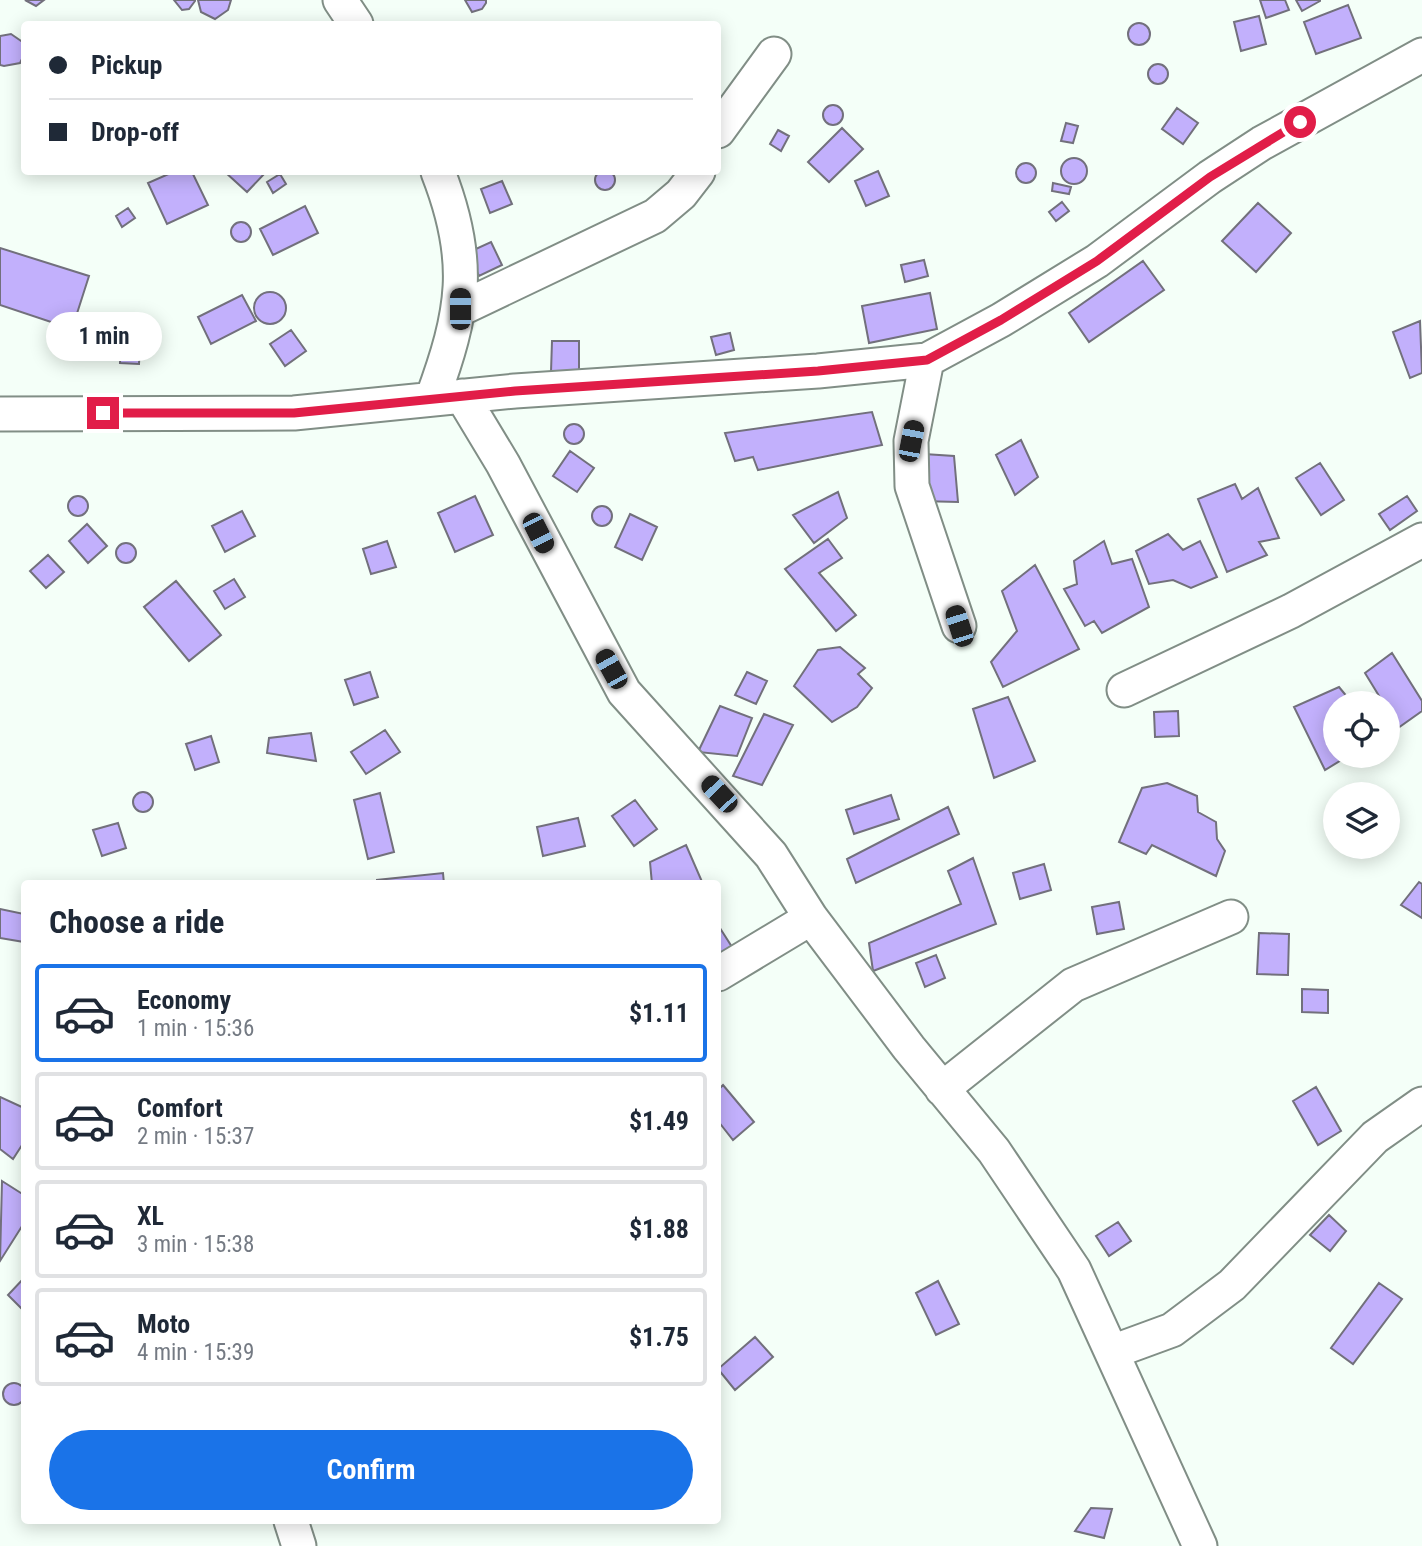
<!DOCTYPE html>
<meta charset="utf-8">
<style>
:root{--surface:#fff;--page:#f6f6f7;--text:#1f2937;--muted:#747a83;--line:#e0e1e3;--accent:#1a73e8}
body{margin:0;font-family:"Roboto Condensed",sans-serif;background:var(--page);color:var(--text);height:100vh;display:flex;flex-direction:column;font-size:26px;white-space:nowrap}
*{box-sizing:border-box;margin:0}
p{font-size:23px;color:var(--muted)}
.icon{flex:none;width:38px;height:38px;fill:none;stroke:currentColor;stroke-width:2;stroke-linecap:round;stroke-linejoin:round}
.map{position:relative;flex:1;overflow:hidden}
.details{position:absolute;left:21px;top:880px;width:700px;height:644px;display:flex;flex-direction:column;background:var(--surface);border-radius:7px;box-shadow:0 4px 18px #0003}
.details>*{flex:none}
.banner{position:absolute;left:21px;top:21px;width:700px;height:154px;border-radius:7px;box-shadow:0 4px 18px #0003;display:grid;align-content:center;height:154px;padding:0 28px;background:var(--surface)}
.buttons{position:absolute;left:1323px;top:691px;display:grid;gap:14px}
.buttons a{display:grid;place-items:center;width:77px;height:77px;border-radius:50%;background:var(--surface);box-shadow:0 4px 18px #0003;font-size:35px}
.end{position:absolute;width:32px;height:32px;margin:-16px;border:9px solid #e11d48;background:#fff;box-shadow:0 0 0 4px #fff}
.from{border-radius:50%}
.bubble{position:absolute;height:49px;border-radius:24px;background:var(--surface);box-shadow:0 4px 18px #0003;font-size:23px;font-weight:700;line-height:49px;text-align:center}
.car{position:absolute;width:21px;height:42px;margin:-21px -10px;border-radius:9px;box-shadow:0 0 5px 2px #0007;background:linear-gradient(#222 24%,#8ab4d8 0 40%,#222 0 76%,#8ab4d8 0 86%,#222 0)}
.banner b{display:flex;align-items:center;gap:24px;height:66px;font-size:26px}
.banner b+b{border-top:2px solid var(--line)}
.banner i{width:18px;height:18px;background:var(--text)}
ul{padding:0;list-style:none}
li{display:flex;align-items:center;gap:21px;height:98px;margin:0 14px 10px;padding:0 14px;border:4px solid var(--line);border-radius:7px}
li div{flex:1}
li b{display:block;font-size:26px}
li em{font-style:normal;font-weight:700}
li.current{border-color:var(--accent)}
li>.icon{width:63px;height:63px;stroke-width:1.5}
h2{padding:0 28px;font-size:32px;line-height:84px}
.button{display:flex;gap:14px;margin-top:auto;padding:14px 28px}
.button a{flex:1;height:80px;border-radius:42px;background:var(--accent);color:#fff;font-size:28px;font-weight:700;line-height:80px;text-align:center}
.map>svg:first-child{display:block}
.building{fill:#c2b0fc;stroke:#72707c;stroke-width:2}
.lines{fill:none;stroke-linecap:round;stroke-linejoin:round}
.minor-casing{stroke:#818e86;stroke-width:37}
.minor{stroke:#fff;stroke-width:33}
.route{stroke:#e11d48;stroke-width:9}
</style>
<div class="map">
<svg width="1422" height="1546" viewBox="0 0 1422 1546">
<rect width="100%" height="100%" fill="#f4fff8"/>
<path class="building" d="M25,0H44L36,6Z
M174,0H195V1L189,9L182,10Z
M198,0H231L228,10L215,19L201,12Z
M465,0H486V3L482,9L472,12Z
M1260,0H1285L1289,10L1266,18Z
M1296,0H1320V1L1302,11Z
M1348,5L1361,38L1316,54L1304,22Z
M1259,16L1266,44L1241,51L1234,22Z
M1128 34a11 11 0 1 1 22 0a11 11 0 1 1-22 0Z
M11,34L24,43V55L20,63L4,66L0,65V36Z
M1148 74a10 10 0 1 1 20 0a10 10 0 1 1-20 0Z
M823 115a10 10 0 1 1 20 0a10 10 0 1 1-20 0Z
M1177,108L1198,123L1183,144L1162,129Z
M1066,123L1078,126L1073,143L1061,141Z
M842,128L863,149L829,182L808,162Z
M778,130L789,136L781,151L770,144Z
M1061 171a13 13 0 1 1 26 0a13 13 0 1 1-26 0Z
M1016 173a10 10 0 1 1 20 0a10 10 0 1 1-20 0Z
M595 180a10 10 0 1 1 20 0a10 10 0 1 1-20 0Z
M878,171L889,196L866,206L855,181Z
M173,172H192L208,205L167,224L148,183Z
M225,172H266L247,192Z
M280,174L286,184L273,193L267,182Z
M502,181L512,204L490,213L481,189Z
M1053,183L1071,187L1069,194L1052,191Z
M1062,202L1069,211L1056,221L1049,212Z
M1258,203L1291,233L1256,272L1222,241Z
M305,206L318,233L273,255L260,229Z
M128,208L135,218L122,227L116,216Z
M231 232a10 10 0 1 1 20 0a10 10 0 1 1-20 0Z
M491,242L502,265L479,276L467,253Z
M0,248L89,276L72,329L0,305Z
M924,260L928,276L905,282L901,265Z
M1143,261L1164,290L1089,342L1069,313Z
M254 308a16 16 0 1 1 32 0a16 16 0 1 1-32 0Z
M930,293L937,329L869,343L862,306Z
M242,295L256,321L211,344L198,317Z
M1420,321L1422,373L1410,378L1393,332Z
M291,330L306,351L285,366L270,344Z
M730,333L734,350L716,355L711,337Z
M552,341H579V372H551Z
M121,344L140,345L139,364L120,363Z
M872,412L882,445L758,470L753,457L735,461L725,433Z
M564 434a10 10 0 1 1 20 0a10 10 0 1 1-20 0Z
M1021,440L1038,477L1015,495L996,455Z
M570,451L594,468L577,492L553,476Z
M924,454L954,456L958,502L920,501Z
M1320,463L1344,500L1321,515L1296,478Z
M1235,484L1242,499L1258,488L1279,538L1259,542L1267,555L1227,572L1198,499Z
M838,492L847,518L814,543L793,515Z
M68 506a10 10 0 1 1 20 0a10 10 0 1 1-20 0Z
M475,496L493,535L455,552L438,513Z
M1407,496L1417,511L1390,530L1379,514Z
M592 516a10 10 0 1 1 20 0a10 10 0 1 1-20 0Z
M242,511L255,536L225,552L212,526Z
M630,514L657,527L642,560L615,547Z
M87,524L107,546L88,563L69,541Z
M1168,534L1183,550L1200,541L1217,577L1191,588L1173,580L1149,584L1136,551Z
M828,539L842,558L819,573L856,615L836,631L785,569Z
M387,541L396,567L371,574L363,549Z
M1104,541L1112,564L1132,559L1149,607L1102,633L1094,621L1085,626L1064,589L1077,584L1074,561Z
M116 553a10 10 0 1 1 20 0a10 10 0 1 1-20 0Z
M48,555L64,572L46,588L30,571Z
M1035,565L1079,649L1003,687L991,662L1017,631L1002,591Z
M234,579L245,597L225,609L214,591Z
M176,581L221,635L189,661L144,607Z
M840,647L865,668L858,674L872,688L857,707L832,722L794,686L818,650Z
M1392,653L1422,701V711L1398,728L1388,710V704H1384L1365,673Z
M370,672L378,697L354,705L345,680Z
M747,672L767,681L756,704L735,695Z
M1339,687L1353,704H1335V756H1348L1325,770L1294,707Z
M1008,697L1035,761L994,778L973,709Z
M720,706L752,718L737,756L698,752Z
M1178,711L1179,736L1155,737L1154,712Z
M764,714L793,725L762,785L733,776Z
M385,730L400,752L366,774L351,752Z
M311,733L316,761L267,753L269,738Z
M211,736L219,762L195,770L186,744Z
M1167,783L1197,796L1198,812L1216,822L1217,839L1225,851L1216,876L1152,845L1146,854L1119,842L1142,788Z
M133 802a10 10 0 1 1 20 0a10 10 0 1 1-20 0Z
M380,793L394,852L368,859L354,800Z
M891,795L899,819L854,834L846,810Z
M635,800L657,829L634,846L612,816Z
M948,807L959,834L856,883L847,859Z
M578,818L585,846L543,856L537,827Z
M118,823L126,848L102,856L93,830Z
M686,845L703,884H652L650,862Z
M973,858L996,924L873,971L869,943L961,904L948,871Z
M1044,864L1051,890L1020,899L1013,873Z
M443,873L444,884H377V880Z
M1419,882L1422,884V918L1401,905Z
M1119,902L1124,929L1097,934L1092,907Z
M0,909L24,914V942L0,938Z
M718,925L732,947L718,956Z
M1259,933L1289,934L1288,975L1257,974Z
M936,955L945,978L925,987L916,963Z
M1302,989L1328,990V1013L1302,1012Z
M723,1085L754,1122L733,1140L718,1121V1090Z
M1316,1087L1341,1131L1318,1145L1293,1101Z
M0,1097L24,1108V1142L13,1159L0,1149Z
M2,1181L24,1195V1223L0,1261Z
M1329,1215L1346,1231L1330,1251L1310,1235Z
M1118,1222L1131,1241L1109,1256L1096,1236Z
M24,1278V1311L8,1295Z
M938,1281L959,1324L936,1335L916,1293Z
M1379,1283L1402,1299L1353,1364L1331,1348Z
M755,1337L773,1357L735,1390L718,1369Z
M3 1394a11 11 0 1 1 22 0a11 11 0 1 1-22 0Z
M1091,1508L1112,1509L1104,1538L1075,1531Z"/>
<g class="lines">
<g class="minor-casing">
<path id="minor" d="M340,0L356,24
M718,131L774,54
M460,309L655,216L681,194L698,172
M927,360L911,441L912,486L959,626
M462,396L503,464L624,692L771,855L811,918L909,1048L994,1151L1074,1270L1200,1546
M432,399C464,312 473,261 438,172
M0,414L294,413L515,391L818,371L927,360L1001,320L1097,261L1210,177L1262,143L1422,55
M1124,690L1291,611L1422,540
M718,974L811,918
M942,1089L1073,985L1231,917
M1112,1352L1172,1330L1232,1285L1375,1137L1422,1104
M291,1521L299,1546"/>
</g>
<use href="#minor" class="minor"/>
</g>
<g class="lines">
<path class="route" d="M103,413H294L515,391L818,371L927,360L1001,320L1097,261L1210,177L1300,122"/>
</g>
</svg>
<div class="buttons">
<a><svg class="icon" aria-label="locate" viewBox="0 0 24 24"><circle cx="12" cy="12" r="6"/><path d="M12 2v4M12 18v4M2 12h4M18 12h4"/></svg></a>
<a><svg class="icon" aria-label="layers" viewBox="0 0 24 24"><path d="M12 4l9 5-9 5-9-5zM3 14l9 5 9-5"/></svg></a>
</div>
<i class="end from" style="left:1300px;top:122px"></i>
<i class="end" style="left:103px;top:413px"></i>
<div class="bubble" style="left:46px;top:312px;width:116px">1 min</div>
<i class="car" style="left:460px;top:309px;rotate:0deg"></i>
<i class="car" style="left:911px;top:441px;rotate:11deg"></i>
<i class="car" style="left:538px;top:533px;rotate:153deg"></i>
<i class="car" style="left:959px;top:626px;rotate:342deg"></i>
<i class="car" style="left:611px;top:669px;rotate:331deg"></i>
<i class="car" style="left:719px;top:794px;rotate:317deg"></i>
<div class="banner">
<b><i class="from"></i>Pickup</b>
<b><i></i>Drop-off</b>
</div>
<section class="details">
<h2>Choose a ride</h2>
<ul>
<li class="current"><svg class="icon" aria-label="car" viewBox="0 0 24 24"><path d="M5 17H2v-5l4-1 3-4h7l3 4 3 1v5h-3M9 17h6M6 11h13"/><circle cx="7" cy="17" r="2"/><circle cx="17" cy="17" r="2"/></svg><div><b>Economy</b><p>1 min · 15:36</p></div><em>$1.11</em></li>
<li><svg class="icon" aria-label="car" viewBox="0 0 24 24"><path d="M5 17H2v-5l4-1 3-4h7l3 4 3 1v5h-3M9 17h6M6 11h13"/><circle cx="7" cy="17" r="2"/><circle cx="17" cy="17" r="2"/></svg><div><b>Comfort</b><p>2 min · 15:37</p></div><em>$1.49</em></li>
<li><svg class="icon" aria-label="car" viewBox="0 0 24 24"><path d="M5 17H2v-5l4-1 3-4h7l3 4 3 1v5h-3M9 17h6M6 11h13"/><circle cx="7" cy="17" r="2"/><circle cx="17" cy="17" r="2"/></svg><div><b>XL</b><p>3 min · 15:38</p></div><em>$1.88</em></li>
<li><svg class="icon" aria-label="car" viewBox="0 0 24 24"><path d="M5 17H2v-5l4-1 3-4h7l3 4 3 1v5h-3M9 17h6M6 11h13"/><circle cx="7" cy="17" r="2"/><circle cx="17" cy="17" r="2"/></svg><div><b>Moto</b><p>4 min · 15:39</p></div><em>$1.75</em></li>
</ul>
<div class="button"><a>Confirm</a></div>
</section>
</div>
